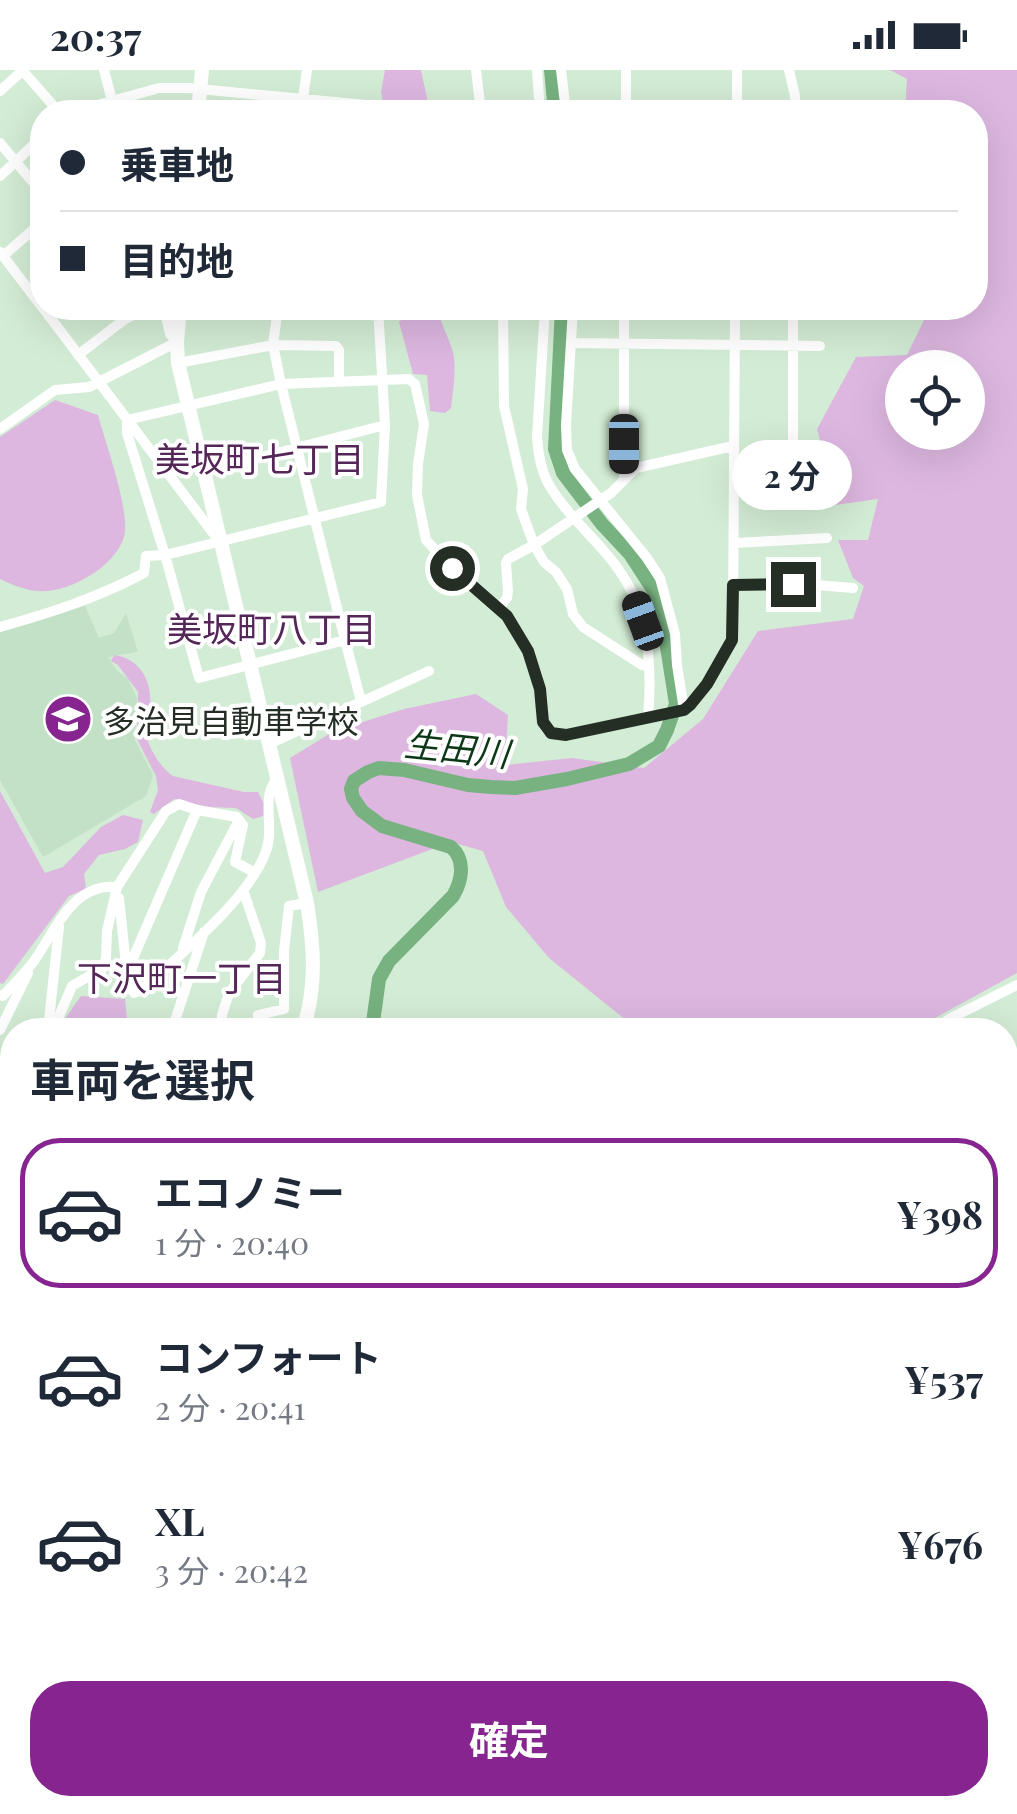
<!DOCTYPE html>
<html lang="ja">
<meta charset="utf-8">
<style>
:root{--surface:#fff;--page:#f2f2f3;--text:#1f2937;--muted:#747a83;--line:#e0e1e3;--accent:#86258f}
body{margin:0;font-family:"Playfair Display","Noto Sans JP",serif;background:var(--page);color:var(--text);height:100vh;display:flex;flex-direction:column;font-size:38px;white-space:nowrap}
*{box-sizing:border-box;margin:0}
p{font-size:32px;color:var(--muted)}
.icon{flex:none;width:55px;height:55px;fill:none;stroke:currentColor;stroke-width:2;stroke-linecap:round;stroke-linejoin:round}
.map{position:relative;flex:1;overflow:hidden}
.sheet{position:absolute;left:0px;top:948px;width:1018px;height:798px;display:flex;flex-direction:column;background:var(--surface);border-radius:40px 40px 0 0;box-shadow:0 10px 40px #0002}
.sheet>*{flex:none}
.hud{position:absolute;left:30px;top:30px;width:958px;height:220px;border-radius:40px;box-shadow:0 10px 40px #0002;display:grid;align-content:center;height:220px;padding:0 30px;background:var(--surface)}
.controls{position:absolute;left:885px;top:280px;display:grid;gap:20px}
.controls a{display:grid;place-items:center;width:100px;height:100px;border-radius:50%;background:var(--surface);box-shadow:0 10px 40px #0002;font-size:50px}
.end{position:absolute;width:45px;height:45px;margin:-22px;border:12px solid #242e25;background:#fff;box-shadow:0 0 0 5px #fff}
.from{border-radius:50%}
.bubble{position:absolute;height:70px;border-radius:35px;background:var(--surface);box-shadow:0 10px 40px #0002;font-size:32px;font-weight:700;line-height:70px;text-align:center}
.car{position:absolute;width:30px;height:60px;margin:-30px -15px;border-radius:12px;box-shadow:0 0 8px 2px #0007;background:linear-gradient(#222 24%,#8ab4d8 0 40%,#222 0 76%,#8ab4d8 0 86%,#222 0)}
.hud b{display:flex;align-items:center;gap:35px;height:95px;font-size:38px}
.hud b+b{border-top:2px solid var(--line)}
.hud i{width:25px;height:25px;background:var(--text)}
ul{padding:0;list-style:none}
li{display:flex;align-items:center;gap:30px;height:150px;margin:0 20px 15px;padding:0 10px;border:5px solid transparent;border-radius:40px}
li div{flex:1}
li b{display:block;font-size:38px}
li em{font-style:normal;font-weight:700}
li.selected{border-color:var(--accent)}
li>.icon{width:90px;height:90px;stroke-width:1.5}
h2{padding:0 30px;font-size:45px;line-height:120px}
.action{display:flex;gap:20px;margin-top:auto;padding:20px 30px}
.action a{flex:1;height:115px;border-radius:40px;background:var(--accent);color:#fff;font-size:40px;font-weight:700;line-height:115px;text-align:center}
.status{display:flex;justify-content:space-between;align-items:center;height:70px;padding:0 50px;background:var(--surface);direction:ltr}
.status svg{height:28px;fill:currentColor}
.map>svg:first-child{display:block}
.built{fill:#c3e1c6}
.green{fill:#ddb7e0;fill-rule:evenodd}
.lines{fill:none;stroke-linecap:round;stroke-linejoin:round}
.stream{stroke:#78b280;stroke-width:2.5}
.river{stroke:#78b280;stroke-width:14}
.minor{stroke:#fff;stroke-width:10}
.major{stroke:#fff;stroke-width:14}
.route{stroke:#242e25;stroke-width:12}
.labels{text-anchor:middle;dominant-baseline:central;stroke-width:8;stroke-linejoin:round;paint-order:stroke}
.poi-label{font-size:32px;fill:#242e25;stroke:#fff;text-anchor:start}
.neighbourhood-label{font-size:35px;fill:#552759;stroke:#fff}
.water-label{font-size:35px;font-style:italic;fill:#0c3817;stroke:#fff}
</style>
<div class="status"><b>20:37</b><svg viewBox="0 0 49 12"><path d="M0 12V9h3v3zM5 12V6h3v6zM10 12V3h3v9zM15 12V0h3v12zM26 1h20v11H26zM47 4h2v5h-2z"/></svg></div>
<div class="map">
<svg width="1017" height="1744" viewBox="0 0 1017 1744">
<rect width="100%" height="100%" fill="#d3ecd5"/>
<path class="built" d="M85,536L99,568L114,563L126,543L138,582L108,587L117,601L128,609L137,628L135,670L153,705L146,726L43,787L0,710V553L4,558Z"/>
<path class="green" d="M385,0H421L430,42H385L381,22Z
M890,0H1017V903L913,960H634L632,955L549,888L506,837L483,781L451,772L318,822L290,688L334,661L404,639L476,624L508,645L505,695L572,688L644,698L703,649L758,561L853,549L864,516L853,508L838,470H868L878,429L828,436L829,404L817,359L856,287L907,285L930,238H975V42H905L907,9ZM902,298H968V362H902Z
M421,238H438C440,255 451,270 454,287C456,304 453,321 451,338L445,343L430,341L427,305L413,304L399,252L409,240Z
M55,330L98,345C105,372 131,442 124,467C115,497 68,524 37,521C25,520 10,514 0,509V367Z
M114,585C140,588 153,612 150,638C150,643 146,647 145,652C142,669 160,698 173,706L244,722H258L269,744L253,749L236,738L208,737L174,729L154,744L150,742L158,720L156,706L137,669L138,622L118,595L111,591Z
M0,721L45,803L63,797L101,757L123,745L143,750L138,772L125,779L99,785L84,804L86,819L69,826L3,914L0,913Z
M81,926L125,929L128,960H61L64,950Z
M1017,1090V1744H502L495,1733L1005,1732V1091Z
M434,1732L446,1744H180L175,1733Z"/>
<g class="lines">
<path class="stream" d="M0,1362L12,1371"/>
<path class="river" d="M551,0L555,42
M372,960L379,909L389,891L453,826C462,811 466,790 451,777L382,756L362,741L353,728L351,719L354,711L368,702L379,698L404,700L468,715L491,717L515,718L567,709L629,694L659,676L667,660L676,634L664,558L654,521L630,484L602,454L563,403L555,379L562,238
M0,1719L12,1708"/>
<path class="minor" d="M22,0L59,42
M104,0L115,42
M476,0L481,42
M537,0L540,42
M561,0L566,42
M789,0L795,26V42
M0,21L23,0
M72,42L159,18H189L366,35V42
M301,42L307,0
M626,42V0
M737,42V0
M0,73L42,123
M0,106L42,67
M0,182L42,237
M3,186L42,152
M43,238L219,471
M278,238L273,275L281,314L345,570L199,608L165,485L127,363V350L281,314L409,309L415,314L424,354L418,394L417,425L426,470L452,498L507,546L528,581L538,608L543,652L546,659L551,663L565,665L684,640L707,614L714,601L732,571L733,552L735,238
M298,238L379,246
M503,238L504,336L523,419L521,439L534,475L544,492L556,502L567,519L573,544L583,557L642,595L648,596
M545,238L537,367C538,382 541,400 548,413C569,450 605,475 626,511C649,550 652,603 648,648
M573,238L566,355L567,380L575,399L647,488L660,508L675,564L677,595L684,640
M572,273L820,276
M78,285L125,249L148,238
M178,293L273,275L336,276L339,280V312
M0,359L55,320L89,317L177,272L170,264L164,238
M204,402L385,355
M793,403V238
M624,408V238
M734,473L827,468
M733,515L793,513L853,518
M499,538L507,528L508,521L506,493L508,489L534,475L611,423L636,398L733,376
M0,557C50,543 97,528 144,503L146,486L165,485L381,432L385,355L378,238
M345,570L361,631
M269,674L429,601
M119,828L128,915L134,923L142,920C180,884 246,832 265,784C274,762 265,742 270,722C271,717 274,713 276,709
M183,878L201,822L239,750
M127,902L197,740
M0,925L3,926C13,915 25,903 34,891C56,860 72,813 117,817
M0,960L28,903
M48,960L59,857
M53,960L72,916L103,898L106,888L107,861L117,817L166,741L179,734L197,740L237,747L243,755L235,792L254,802
M172,960L204,862
M221,960L222,945L229,923L260,883L261,873L243,820
M258,960V945L284,939V881L289,836L307,833
M932,960L951,948L1017,915
M0,1006L12,1007
M1005,1067L1015,1062L1017,1058
M0,1317L12,1315
M0,1549L12,1545
M0,1623L12,1634
M53,1732L65,1744"/>
<path class="major" d="M198,42L202,0
M180,238L177,272L178,293L307,833C314,877 317,916 303,960
M458,1732L466,1744
M14,1744L24,1732"/>
</g>
<g class="lines">
<path class="route" d="M452,498L507,546L528,581L540,619L543,652L551,663L566,665L684,640L690,635L707,614L732,570L733,515L793,514"/>
</g>
<defs>
<g id="school-disc" transform="scale(2.5)"><circle r="9.5" fill="#86258f" stroke="#fff"/><path d="M0-5L7-2L0 1L-7-2ZM-4 1L0 2.5L4 1V4Q0 6-4 4Z" fill="#fff"/></g>
</defs>
<g fill-rule="evenodd">
<use href="#school-disc" x="68" y="649"/>
</g>
<g class="labels">
<g class="poi-label">
<text x="103" y="649">多治見自動車学校</text>
</g>
<g class="neighbourhood-label">
<text x="260" y="387">美坂町七丁目</text>
<text x="272" y="557">美坂町八丁目</text>
<text x="182" y="906">下沢町一丁目</text>
</g>
<g class="water-label">
<text transform="translate(457 677) rotate(6)">生田川</text>
</g>
</g>
</svg>
<div class="controls">
<a><svg class="icon" aria-label="locate" viewBox="0 0 24 24"><circle cx="12" cy="12" r="6"/><path d="M12 2v4M12 18v4M2 12h4M18 12h4"/></svg></a>
</div>
<i class="end from" style="left:452px;top:498px"></i>
<i class="end" style="left:793px;top:514px"></i>
<div class="bubble" style="left:732px;top:370px;width:120px">2 分</div>
<i class="car" style="left:624px;top:374px;rotate:180deg"></i>
<i class="car" style="left:643px;top:551px;rotate:340deg"></i>
<div class="hud">
<b><i class="from"></i>乗車地</b>
<b><i></i>目的地</b>
</div>
<section class="sheet">
<h2>車両を選択</h2>
<ul>
<li class="selected"><svg class="icon" aria-label="car" viewBox="0 0 24 24"><path d="M5 17H2v-5l4-1 3-4h7l3 4 3 1v5h-3M9 17h6M6 11h13"/><circle cx="7" cy="17" r="2"/><circle cx="17" cy="17" r="2"/></svg><div><b>エコノミー</b><p>1 分 · 20:40</p></div><em>¥398</em></li>
<li><svg class="icon" aria-label="car" viewBox="0 0 24 24"><path d="M5 17H2v-5l4-1 3-4h7l3 4 3 1v5h-3M9 17h6M6 11h13"/><circle cx="7" cy="17" r="2"/><circle cx="17" cy="17" r="2"/></svg><div><b>コンフォート</b><p>2 分 · 20:41</p></div><em>¥537</em></li>
<li><svg class="icon" aria-label="car" viewBox="0 0 24 24"><path d="M5 17H2v-5l4-1 3-4h7l3 4 3 1v5h-3M9 17h6M6 11h13"/><circle cx="7" cy="17" r="2"/><circle cx="17" cy="17" r="2"/></svg><div><b>XL</b><p>3 分 · 20:42</p></div><em>¥676</em></li>
</ul>
<div class="action"><a>確定</a></div>
</section>
</div>
